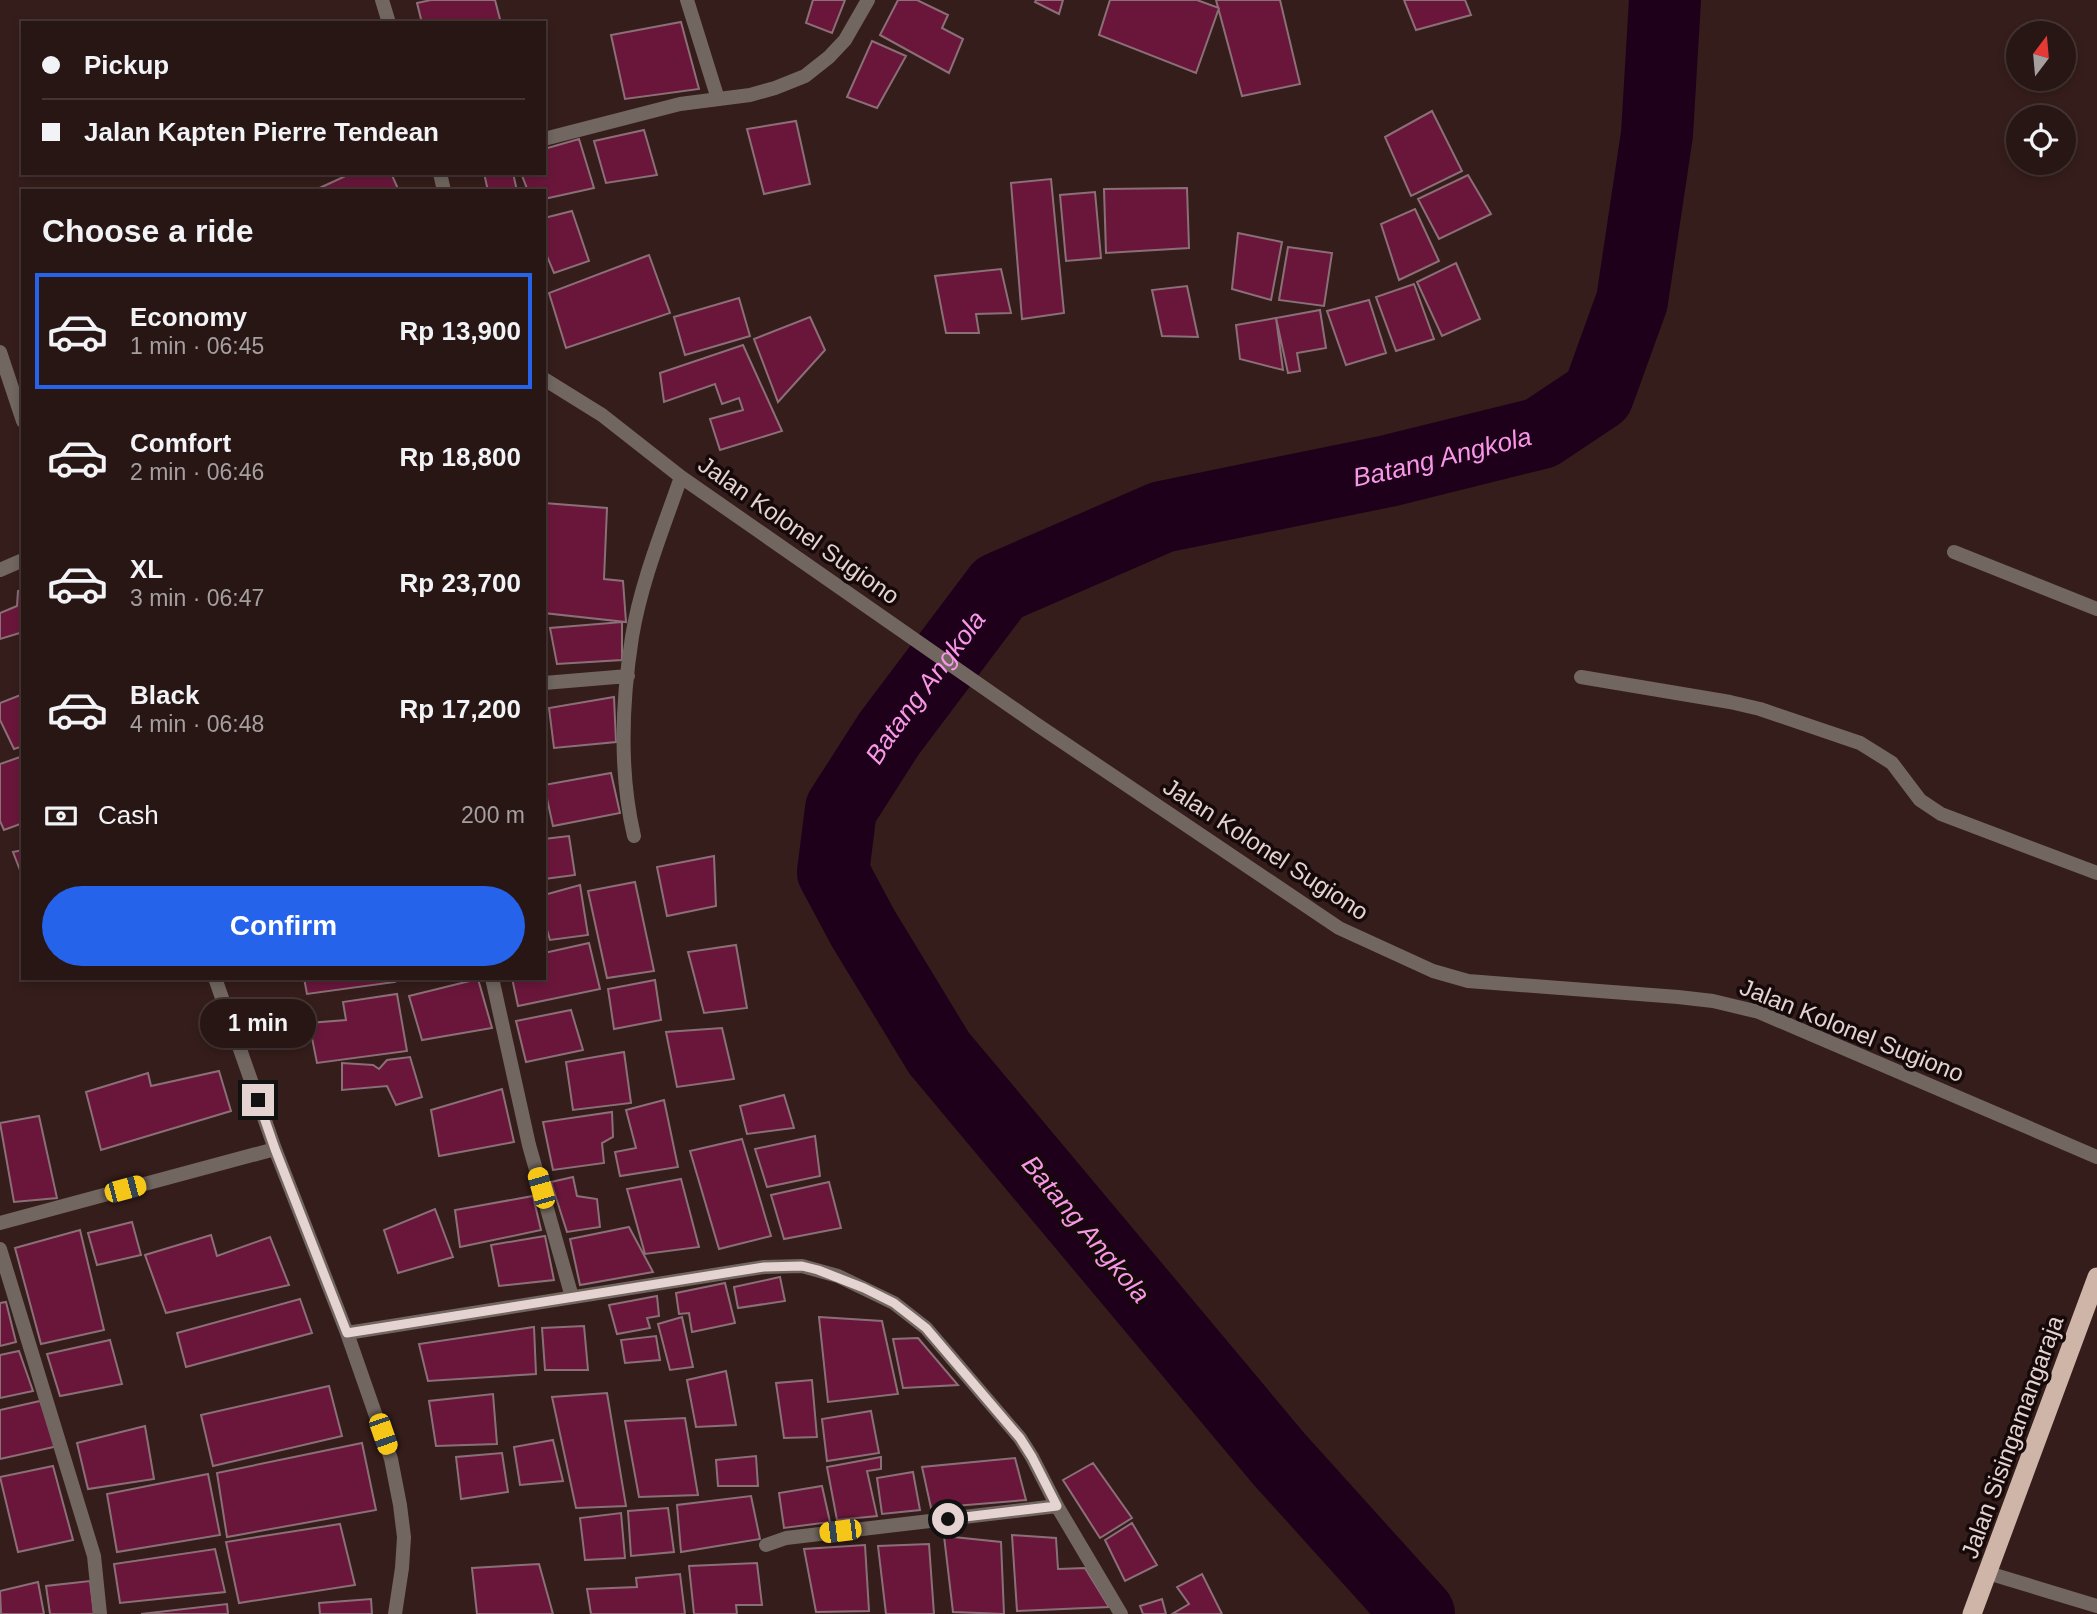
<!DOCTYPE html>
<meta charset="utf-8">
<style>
:root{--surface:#281614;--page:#342322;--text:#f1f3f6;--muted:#a59fa0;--line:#443534;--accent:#2563eb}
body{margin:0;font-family:Helvetica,sans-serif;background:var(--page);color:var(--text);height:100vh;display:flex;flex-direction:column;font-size:26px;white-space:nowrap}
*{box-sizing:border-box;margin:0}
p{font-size:23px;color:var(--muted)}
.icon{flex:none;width:38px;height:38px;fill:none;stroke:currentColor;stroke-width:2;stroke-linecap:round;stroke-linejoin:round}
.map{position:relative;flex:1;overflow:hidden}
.details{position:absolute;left:21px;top:189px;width:525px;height:791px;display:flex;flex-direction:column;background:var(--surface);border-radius:0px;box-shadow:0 4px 10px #0003,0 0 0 2px var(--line)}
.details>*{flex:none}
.banner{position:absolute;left:21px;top:21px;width:525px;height:154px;border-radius:0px;box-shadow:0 4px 10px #0003,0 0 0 2px var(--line);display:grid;align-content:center;height:154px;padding:0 21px;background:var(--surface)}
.needle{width:46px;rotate:16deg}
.fabs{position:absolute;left:2006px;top:21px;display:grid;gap:14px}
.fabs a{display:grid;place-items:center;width:70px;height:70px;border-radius:50%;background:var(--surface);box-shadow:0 4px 10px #0003,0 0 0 2px var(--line);font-size:35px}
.end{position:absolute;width:32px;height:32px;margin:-16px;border:9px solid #e4d3d1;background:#111;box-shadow:0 0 0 4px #111}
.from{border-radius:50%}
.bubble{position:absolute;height:49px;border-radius:24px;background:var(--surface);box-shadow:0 4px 10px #0003,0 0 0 2px var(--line);font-size:23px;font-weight:800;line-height:49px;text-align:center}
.car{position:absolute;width:21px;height:42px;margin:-21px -10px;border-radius:9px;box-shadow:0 0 5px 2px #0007;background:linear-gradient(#f5c518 24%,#345 0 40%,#f5c518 0 76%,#345 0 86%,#f5c518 0)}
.banner b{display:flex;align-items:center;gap:24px;height:66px;font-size:26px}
.banner b+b{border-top:2px solid var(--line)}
.banner i{width:18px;height:18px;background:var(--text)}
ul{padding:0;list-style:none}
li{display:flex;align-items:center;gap:21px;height:116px;margin:0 14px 10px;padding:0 7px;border:4px solid transparent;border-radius:0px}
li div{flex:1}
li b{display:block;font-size:26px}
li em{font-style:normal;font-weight:800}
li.active{border-color:var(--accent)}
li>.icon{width:63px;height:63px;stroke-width:1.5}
h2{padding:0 21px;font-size:32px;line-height:84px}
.pay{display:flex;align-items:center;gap:18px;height:77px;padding:0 21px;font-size:26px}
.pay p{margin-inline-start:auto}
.action{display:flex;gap:14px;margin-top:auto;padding:14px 21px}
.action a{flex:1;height:80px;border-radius:42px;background:var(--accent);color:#fff;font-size:28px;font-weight:800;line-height:80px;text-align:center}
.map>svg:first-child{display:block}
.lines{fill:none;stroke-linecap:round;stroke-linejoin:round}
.river{stroke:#1e001a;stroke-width:72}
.building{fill:#6a163b;stroke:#8b6f77;stroke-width:2}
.minor{stroke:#716660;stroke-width:14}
.trunk{stroke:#ceb5a8;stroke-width:19}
.route{stroke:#e4d3d1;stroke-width:9}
.labels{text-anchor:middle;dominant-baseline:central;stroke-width:7;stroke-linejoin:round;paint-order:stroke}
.street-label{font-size:24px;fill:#e4d3d1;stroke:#150a09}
.water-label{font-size:26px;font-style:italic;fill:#f897e7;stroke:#150a09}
</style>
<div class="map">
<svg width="2097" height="1614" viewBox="0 0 2097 1614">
<rect width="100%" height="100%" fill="#351d1b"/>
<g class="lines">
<path class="river" id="s1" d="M1419,1614L1279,1459L939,1053L863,928L833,872L841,809L889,734L999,588L1162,517L1388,471L1541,433L1598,395L1632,301L1657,134L1665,0"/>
</g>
<path class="building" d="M431,0H495L501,23H422L417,3Z
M813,0H845L832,33L806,23Z
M898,0H917L948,15L942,28L963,39L949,73L880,35Z
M1036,0H1063L1059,14L1035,2Z
M1110,0H1197L1219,8L1196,73L1099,35Z
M1216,0H1280L1300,84L1242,96Z
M1404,0H1465L1471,15L1416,30Z
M681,22L699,89L625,99L611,35Z
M872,41L906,56L877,108L847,97Z
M1432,111L1462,171L1411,196L1385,137Z
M796,121L810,184L764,194L747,129Z
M644,130L657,175L606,183L594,141Z
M579,139L594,188L544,199V191H528L521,173H544V149Z
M352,173H391L399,191H313Z
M484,173H513L517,191H488Z
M1468,175L1491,214L1439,239L1418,199Z
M1051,179L1064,313L1022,319L1011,183Z
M1187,188L1189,248L1106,253L1104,189Z
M1095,192L1101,258L1066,261L1060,195Z
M1415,209L1439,261L1399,280L1381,224Z
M572,211L589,261L554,273L544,249V218Z
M1238,233L1282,242L1271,300L1232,289Z
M1288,247L1332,253L1324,306L1279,300Z
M649,255L670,313L566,348L549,293Z
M1456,263L1480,319L1442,336L1417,282Z
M1001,269L1011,313L976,314L979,333H946L935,276Z
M1414,284L1434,339L1396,351L1376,297Z
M1187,286L1198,337L1162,336L1152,290Z
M739,298L750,336L685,355L674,317Z
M1369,300L1386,353L1346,365L1327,311Z
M1320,310L1326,348L1297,353L1300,371L1288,373L1276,318Z
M810,317L825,350L778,402L754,339Z
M1276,318L1283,370L1240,359L1236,325Z
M743,345L782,431L720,450L710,419L743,410L739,398L722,404L715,384L664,402L660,373Z
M544,503L607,508L604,579L623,581L626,622L544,613Z
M23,590V632L0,639V613L17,606L18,591Z
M622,622V660L557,664L550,628Z
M23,694V746L14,749L0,720V703Z
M614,697L616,742L554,748L549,708Z
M23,756V823L4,830L0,821V764Z
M611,773L620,813L553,826L544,785Z
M569,836L575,875L544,879V839Z
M23,850V878L13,852Z
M714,856L716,906L667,916L657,867Z
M635,882L654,971L607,978L588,891Z
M580,885L588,935L550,940L544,920V895Z
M589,943L600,989L518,1006L512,978H544V953Z
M736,945L747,1008L704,1013L688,952Z
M304,978H394L395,982L307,994Z
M478,979L492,1028L422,1040L409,996Z
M655,980L661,1020L614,1029L608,989Z
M397,994L407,1051L317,1063L309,1023L346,1020L343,1002Z
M571,1010L583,1050L526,1062L516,1021Z
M722,1028L734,1079L677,1087L666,1032Z
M624,1052L631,1103L573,1110L566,1062Z
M410,1057L422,1097L396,1105L387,1086L342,1090V1063L373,1065L379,1069L387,1060Z
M219,1071L231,1111L101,1150L86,1092L148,1073L151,1086Z
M502,1089L514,1142L439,1156L431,1110Z
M784,1095L794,1128L747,1134L740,1106Z
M664,1100L678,1167L620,1176L615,1152L636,1148L626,1110Z
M612,1112L613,1137L602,1143L604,1163L553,1170L543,1122Z
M39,1116L57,1198L14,1202L0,1123Z
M815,1136L820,1176L767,1187L755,1149Z
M742,1139L771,1236L719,1249L690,1151Z
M573,1177L577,1196L597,1199L600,1227L567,1232L551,1182Z
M681,1179L699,1247L645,1254L627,1189Z
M829,1182L841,1228L784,1239L771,1195Z
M533,1196L541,1230L460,1247L455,1210Z
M435,1209L453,1257L398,1273L384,1230Z
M132,1222L141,1255L97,1265L88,1233Z
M629,1227L653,1272L580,1285L570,1239Z
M80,1230L104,1330L41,1344L15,1248Z
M211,1235L217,1256L270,1237L289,1285L166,1313L145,1255Z
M545,1236L554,1280L499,1286L491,1245Z
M780,1277L785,1301L738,1308L734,1287Z
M725,1283L735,1323L692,1332L689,1313L679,1314L676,1293Z
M657,1296L659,1316L647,1318L650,1328L617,1334L609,1305Z
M300,1299L312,1333L186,1367L177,1333Z
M6,1302L16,1342L0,1346V1303Z
M682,1317L693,1367L670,1370L658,1324Z
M819,1317L882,1321L898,1394L828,1402Z
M584,1326L588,1370H545L542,1328Z
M534,1327L536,1374L428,1381L419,1344Z
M656,1336L660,1360L625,1363L621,1340Z
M918,1338L958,1385L903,1388L893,1339Z
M110,1340L122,1384L60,1396L47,1354Z
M19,1351L33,1391L0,1398V1355Z
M726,1371L736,1425L696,1427L687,1380Z
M812,1380L817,1437L784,1438L776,1383Z
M329,1386L342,1436L213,1466L201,1415Z
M607,1393L626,1506L576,1508L552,1397Z
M493,1394L497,1444L436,1446L429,1401Z
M40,1401L58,1446L0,1459V1410Z
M871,1411L879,1453L827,1461L822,1419Z
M685,1418L698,1495L639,1497L625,1421Z
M145,1426L154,1479L88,1489L77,1443Z
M553,1440L563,1481L520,1485L514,1447Z
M362,1443L376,1510L227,1537L217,1473Z
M502,1453L508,1492L461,1499L456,1457Z
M756,1456L758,1486H718L716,1460Z
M881,1457V1469L867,1471L877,1516L837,1520L827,1467Z
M1015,1458L1026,1500L931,1508L922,1467Z
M1093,1463L1132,1518L1100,1538L1063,1480Z
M53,1466L73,1540L18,1552L0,1477Z
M913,1472L920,1510L882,1514L877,1478Z
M208,1474L220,1535L117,1552L107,1494Z
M822,1486L830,1522L784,1528L779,1493Z
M751,1496L760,1539L681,1552L677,1505Z
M668,1508L674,1552L631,1556L628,1511Z
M621,1513L625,1558L585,1560L580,1518Z
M1132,1523L1157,1565L1125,1581L1105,1540Z
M340,1524L355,1585L239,1603L226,1542Z
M1012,1535L1056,1538L1058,1569L1085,1568L1109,1607L1017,1611Z
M944,1536L1001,1542L1004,1614L953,1612Z
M929,1544L934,1614H886L878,1546Z
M865,1545L869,1611L816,1612L804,1549Z
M215,1549L225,1592L120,1603L114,1564Z
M757,1563L762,1605H736L737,1614H694L689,1566Z
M539,1564L553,1614H477L472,1568Z
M680,1574L685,1614H591L587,1589L637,1587L636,1578Z
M1202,1574L1222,1614H1172L1189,1604L1177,1587Z
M90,1581L94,1614H50L46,1586Z
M38,1582L44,1614H1L0,1591Z
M371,1599L372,1614H320L319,1603Z
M1162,1599L1166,1614H1143L1140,1606Z
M227,1604L228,1614H141Z"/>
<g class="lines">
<path class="minor" d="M382,0L389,23
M687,0L718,99
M544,139L680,104L750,95L775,88L805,76L829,57L845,40L868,0
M440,173L444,191
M0,352L23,421
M544,379L602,415L681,477L1036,724L1339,928L1433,971L1468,981L1678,997L1713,1001L1759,1012L2097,1157
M1954,552L2097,609
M0,570L23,560
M1581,677L1730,702L1760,709L1860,743L1892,763L1920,800L1941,814L2097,873
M544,683L628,676
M634,836C619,772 622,701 632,637C641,582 663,529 681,477
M215,978L275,1149L347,1333L391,1459L400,1505L404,1537L402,1568L395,1614
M492,978L529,1145L572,1297
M0,1223L275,1149
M0,1249L94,1556L100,1614
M347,1333L764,1267L802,1266L838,1276L894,1303L926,1328L1020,1438L1032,1457L1057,1506L1121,1614
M766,1545L786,1538L1057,1506
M1988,1573L2097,1606"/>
<path class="trunk" d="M1972,1614L2097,1277"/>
</g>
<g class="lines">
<path class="route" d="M258,1100L275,1149L347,1333L764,1267L802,1266L818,1270L864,1288L894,1303L926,1328L1020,1438L1032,1457L1057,1506L948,1519"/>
</g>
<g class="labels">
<g class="street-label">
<text transform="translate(799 530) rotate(35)">Jalan Kolonel Sugiono</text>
<text transform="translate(1266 849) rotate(33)">Jalan Kolonel Sugiono</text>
<text transform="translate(1852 1030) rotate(22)">Jalan Kolonel Sugiono</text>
<text transform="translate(2012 1437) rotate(-70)">Jalan Sisingamangaraja</text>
</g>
<g class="water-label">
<text stroke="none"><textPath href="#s1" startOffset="1748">Batang Angkola</textPath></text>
<text stroke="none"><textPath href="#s1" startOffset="1160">Batang Angkola</textPath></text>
<text transform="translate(1086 1229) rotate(50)">Batang Angkola</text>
</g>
</g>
</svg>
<div class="fabs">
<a><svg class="needle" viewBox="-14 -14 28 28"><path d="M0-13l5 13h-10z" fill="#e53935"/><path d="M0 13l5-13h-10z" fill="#a59fa0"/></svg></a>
<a><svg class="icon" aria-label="locate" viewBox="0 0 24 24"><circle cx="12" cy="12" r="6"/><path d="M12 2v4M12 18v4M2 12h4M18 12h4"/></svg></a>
</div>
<i class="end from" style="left:948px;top:1519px"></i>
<i class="end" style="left:258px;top:1100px"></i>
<div class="bubble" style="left:200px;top:999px;width:116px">1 min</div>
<i class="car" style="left:541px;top:1188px;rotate:344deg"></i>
<i class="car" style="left:125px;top:1189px;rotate:75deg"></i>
<i class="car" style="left:383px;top:1434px;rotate:161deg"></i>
<i class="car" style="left:840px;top:1531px;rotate:263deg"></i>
<div class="banner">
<b><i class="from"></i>Pickup</b>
<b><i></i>Jalan Kapten Pierre Tendean</b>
</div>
<section class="details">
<h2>Choose a ride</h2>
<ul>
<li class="active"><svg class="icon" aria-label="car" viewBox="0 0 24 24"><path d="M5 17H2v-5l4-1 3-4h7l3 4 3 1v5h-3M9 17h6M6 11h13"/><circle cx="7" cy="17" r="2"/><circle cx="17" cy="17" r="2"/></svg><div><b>Economy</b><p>1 min · 06:45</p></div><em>Rp 13,900</em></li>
<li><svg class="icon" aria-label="car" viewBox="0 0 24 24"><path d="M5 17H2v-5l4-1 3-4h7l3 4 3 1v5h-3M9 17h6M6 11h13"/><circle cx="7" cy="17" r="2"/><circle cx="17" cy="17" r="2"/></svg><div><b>Comfort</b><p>2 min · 06:46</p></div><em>Rp 18,800</em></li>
<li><svg class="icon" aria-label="car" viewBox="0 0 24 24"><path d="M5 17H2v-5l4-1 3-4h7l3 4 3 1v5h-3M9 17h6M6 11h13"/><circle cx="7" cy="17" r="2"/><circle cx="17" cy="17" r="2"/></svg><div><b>XL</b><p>3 min · 06:47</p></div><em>Rp 23,700</em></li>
<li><svg class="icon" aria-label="car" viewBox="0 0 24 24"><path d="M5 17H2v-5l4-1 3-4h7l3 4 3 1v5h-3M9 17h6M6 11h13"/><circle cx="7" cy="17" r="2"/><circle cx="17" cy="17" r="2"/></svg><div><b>Black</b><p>4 min · 06:48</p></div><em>Rp 17,200</em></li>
</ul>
<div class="pay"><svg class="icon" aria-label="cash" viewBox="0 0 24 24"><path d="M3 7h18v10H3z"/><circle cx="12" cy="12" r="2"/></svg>Cash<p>200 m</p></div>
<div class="action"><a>Confirm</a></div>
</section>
</div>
